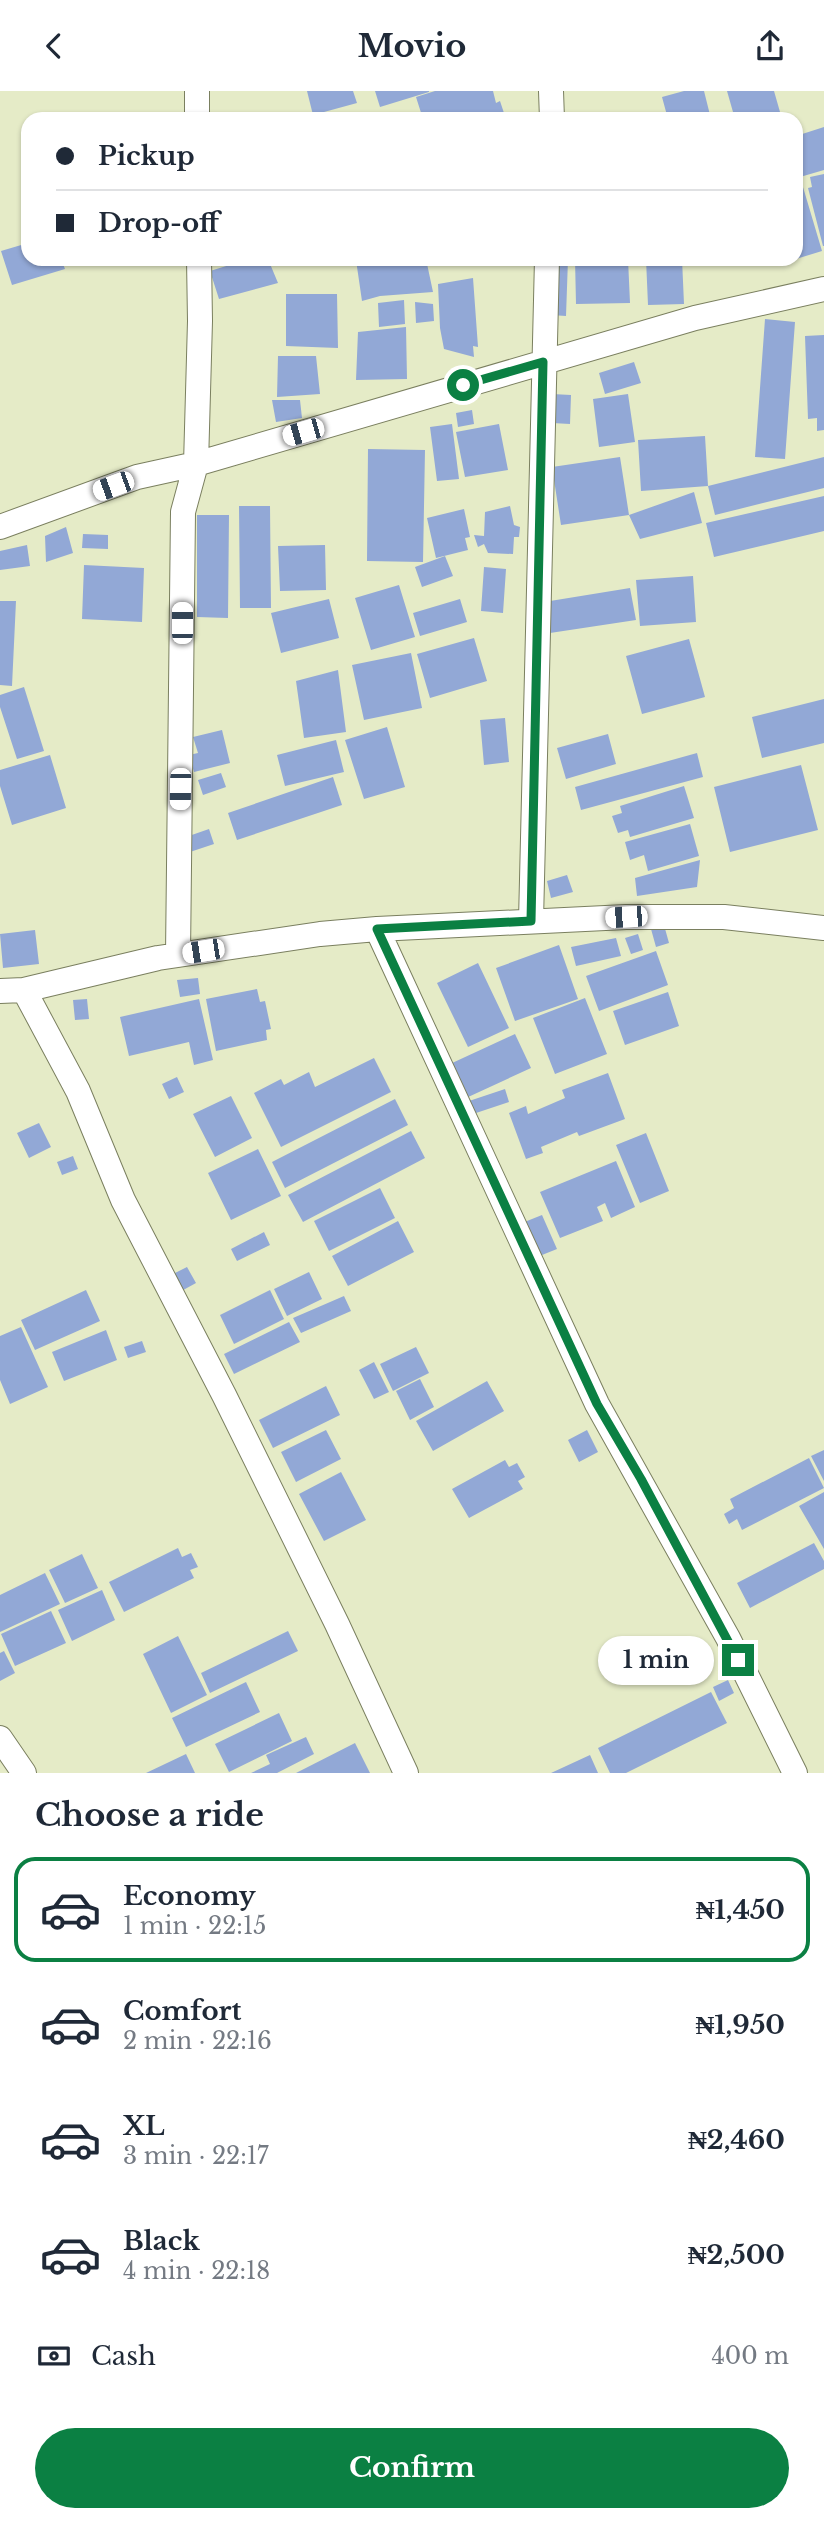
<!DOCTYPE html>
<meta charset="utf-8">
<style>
:root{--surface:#fff;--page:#f2f2f3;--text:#1f2937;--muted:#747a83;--line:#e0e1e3;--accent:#0b8043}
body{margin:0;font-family:"Libre Baskerville",serif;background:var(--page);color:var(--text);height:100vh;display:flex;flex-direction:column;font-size:26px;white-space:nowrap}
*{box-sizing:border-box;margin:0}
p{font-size:23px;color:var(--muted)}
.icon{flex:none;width:38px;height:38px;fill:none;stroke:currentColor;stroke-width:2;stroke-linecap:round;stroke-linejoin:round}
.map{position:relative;height:1682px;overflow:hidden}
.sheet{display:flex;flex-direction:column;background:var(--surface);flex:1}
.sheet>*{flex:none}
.hud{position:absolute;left:21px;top:21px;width:782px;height:154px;border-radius:21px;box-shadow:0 2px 5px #0004;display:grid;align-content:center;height:154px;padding:0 35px;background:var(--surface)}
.end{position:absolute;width:32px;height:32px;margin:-16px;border:9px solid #0b8043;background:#fff;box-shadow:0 0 0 4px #fff}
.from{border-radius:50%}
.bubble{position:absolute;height:49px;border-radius:24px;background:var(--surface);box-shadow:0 2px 5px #0004;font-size:23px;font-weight:700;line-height:49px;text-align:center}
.car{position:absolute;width:21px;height:42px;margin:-21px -10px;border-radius:9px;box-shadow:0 0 5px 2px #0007;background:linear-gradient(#fff 24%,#345 0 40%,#fff 0 76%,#345 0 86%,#fff 0)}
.hud b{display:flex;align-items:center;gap:24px;height:66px;font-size:26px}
.hud b+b{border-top:2px solid var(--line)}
.hud i{width:18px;height:18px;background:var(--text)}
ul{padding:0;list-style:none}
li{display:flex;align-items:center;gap:21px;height:105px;margin:0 14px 10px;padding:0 21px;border:4px solid transparent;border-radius:21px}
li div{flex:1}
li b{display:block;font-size:26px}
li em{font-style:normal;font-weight:700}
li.active{border-color:var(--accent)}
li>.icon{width:63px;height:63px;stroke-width:1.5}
h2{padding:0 35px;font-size:32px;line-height:84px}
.pay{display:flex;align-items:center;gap:18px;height:77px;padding:0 35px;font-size:26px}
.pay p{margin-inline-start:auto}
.primary-button{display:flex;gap:14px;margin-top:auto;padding:14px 35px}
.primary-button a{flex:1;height:80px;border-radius:42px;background:var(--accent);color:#fff;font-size:28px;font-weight:700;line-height:80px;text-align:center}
header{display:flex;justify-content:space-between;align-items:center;height:91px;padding:0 35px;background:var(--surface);font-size:32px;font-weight:700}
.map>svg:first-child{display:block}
.building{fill:#92a8d6}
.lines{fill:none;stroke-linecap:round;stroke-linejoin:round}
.street-casing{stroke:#7a7f5f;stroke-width:26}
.street{stroke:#fff;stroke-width:24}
.route{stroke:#0b8043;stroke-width:9}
</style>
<header><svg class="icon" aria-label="back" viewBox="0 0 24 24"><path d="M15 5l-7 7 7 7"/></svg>Movio<svg class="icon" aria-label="share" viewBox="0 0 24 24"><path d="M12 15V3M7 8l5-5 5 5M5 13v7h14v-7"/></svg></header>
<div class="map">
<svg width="824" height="1682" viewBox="0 0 824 1682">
<rect width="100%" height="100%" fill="#e5ebc7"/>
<path class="building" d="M307,0H353L357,12L313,24Z
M375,0H429V1L380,16Z
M435,0H493L496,12L500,10L506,28H423L416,6Z
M684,0H704L711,28H668L662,6Z
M727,0H774L782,28H735Z
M824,36V79L800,86L822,160L796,168V45Z
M824,83V155H823L808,97L812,96L810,86Z
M28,152V168H61L65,178L12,194L1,160Z
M249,168H268L278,192L219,208L210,180Z
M426,168L433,201L380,205L362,210L356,169Z
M553,168H568L566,225L551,224Z
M575,168H628L630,212L576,213Z
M646,168H682L684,213L648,214Z
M473,187L478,256L473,255L474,266L444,258L440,237L438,193Z
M286,203H337L338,257L286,255Z
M404,209L405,233L379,236L378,212Z
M415,211L433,213L434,230L416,232Z
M765,228L795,231L785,368L755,366Z
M406,236L407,288L356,289L358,241Z
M824,244V339L817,340V327L808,328L805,245Z
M278,265H316L320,303L277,306Z
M634,271L641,292L605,303L599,282Z
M552,303L571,304L570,333L552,332Z
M628,303L635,351L599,356L593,308Z
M272,309H300L302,327L276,331Z
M472,319L474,333L458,336L456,322Z
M452,333L459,388L437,390L430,336Z
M499,333L508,379L465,386L456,341Z
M705,345L708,395L641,400L638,349Z
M368,358L425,359L423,471L367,470Z
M620,366L629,424L561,434L552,376Z
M824,366V397L715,424L708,395Z
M694,401L702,432L640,448L629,424Z
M824,405V440L714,466L706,432Z
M239,415H270L271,517H240Z
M510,415L514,434L520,436L519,446H514L513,463L488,462L484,453L478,456L474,444L484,445L485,421Z
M464,418L470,446L465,447L468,459L436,467L427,427Z
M197,424H229L228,527L197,526Z
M66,436L73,462L46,471L45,445Z
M83,443L108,444V458L82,457Z
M27,454L30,475L0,479V460Z
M325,454L326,499L280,500L278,455Z
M445,465L453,485L422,496L415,476Z
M84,474L144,477L142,531L82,528Z
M484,476L506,478L503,522L481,520Z
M693,485L696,531L640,535L636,489Z
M399,494L415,546L371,559L355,507Z
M630,497L636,529L550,542L544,511Z
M329,508L339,547L281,562L271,522Z
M460,508L467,531L420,545L413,522Z
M0,510H16L12,595L0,594Z
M474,547L487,590L430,607L417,563Z
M689,548L705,606L642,623L626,565Z
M411,562L422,617L364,629L352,574Z
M338,579L346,641L304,647L296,590Z
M24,596L44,660L17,668L0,616V604Z
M824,608V652L762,667L752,626Z
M505,627L509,671L484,674L480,629Z
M387,636L405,696L364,708L345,649Z
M222,639L230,672L194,681L189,664L198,662L193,646Z
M608,643L616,673L566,688L557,657Z
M336,649L344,681L285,695L277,664Z
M697,662L703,686L581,719L575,696Z
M50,664L66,717L12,734L0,695V679Z
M801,674L818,739L730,761L714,696Z
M221,682L226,696L203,704L198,689Z
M333,686L342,714L237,749L228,722Z
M684,695L694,727L630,746L628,739L618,742L612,725L622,722L620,715Z
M690,733L699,765L648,780L644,764L630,769L625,751Z
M209,738L214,753L190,761L186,746Z
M700,769L697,796L637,805L635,787Z
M567,784L573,801L551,807L547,790Z
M664,834L669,852L656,856L651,838Z
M35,839L39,873L3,877L0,843Z
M638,843L643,859L631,863L625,847Z
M616,847L621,865L576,875L571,856Z
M559,854L578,908L515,930L496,877Z
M656,860L668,894L599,920L586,885Z
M478,872L509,937L468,956L437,892Z
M198,887L200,903L180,906L177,889Z
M257,898L260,911L265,910L271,938L266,939L267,949L216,960L206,908Z
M668,901L679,935L625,954L613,920Z
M585,907L607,963L555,983L533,927Z
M87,908L89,928L75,929L73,909Z
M199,908L213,969L194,974L189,951L129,965L120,926Z
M515,943L531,977L466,1007L450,973Z
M374,967L391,1001L281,1056L254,1002L281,988L284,994L309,981L315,996Z
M608,982L625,1028L579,1045L577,1041L541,1056L543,1062L526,1068L509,1022L526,1015L528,1023L565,1007L562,999Z
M177,986L184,1001L169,1008L162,993Z
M505,998L509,1011L473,1023L469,1010Z
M231,1005L252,1047L215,1066L193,1023Z
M395,1008L408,1034L285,1097L272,1071Z
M39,1032L51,1056L29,1067L17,1042Z
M411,1040L425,1067L303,1131L288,1104Z
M646,1042L669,1100L640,1112L616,1054Z
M258,1058L281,1105L231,1129L208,1082Z
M73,1065L78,1078L62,1084L57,1071Z
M616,1070L635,1116L611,1127L605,1112L597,1116L603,1130L560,1147L540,1101Z
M380,1097L395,1127L329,1160L314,1130Z
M542,1124L557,1158L537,1166L522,1132Z
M398,1130L414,1161L348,1195L332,1165Z
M264,1141L270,1154L237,1170L231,1158Z
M187,1176L196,1192L176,1203L167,1186Z
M309,1181L322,1208L287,1225L274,1198Z
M86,1199L100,1230L35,1259L21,1229Z
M270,1199L284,1228L234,1253L220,1224Z
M344,1205L351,1220L301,1242L293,1227Z
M289,1231L300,1251L234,1283L224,1263Z
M21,1236L48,1296L10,1313L0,1289V1245Z
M106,1239L117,1269L64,1290L52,1261Z
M142,1250L146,1261L128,1267L124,1256Z
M416,1256L429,1282L393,1300L380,1273Z
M374,1271L389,1301L374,1308L359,1279Z
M420,1288L434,1316L410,1329L396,1300Z
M487,1290L504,1320L433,1360L416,1330Z
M326,1295L340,1324L273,1357L259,1329Z
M326,1339L341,1368L296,1391L281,1361Z
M587,1339L598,1361L579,1371L568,1349Z
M824,1359V1390L811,1365Z
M809,1367L824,1397L742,1439L737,1428L729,1433L724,1423L734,1417L730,1408Z
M505,1369L509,1376L517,1372L525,1386L518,1390L523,1398L469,1427L452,1398Z
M341,1381L366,1429L324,1450L299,1403Z
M824,1401V1458L799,1415Z
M814,1452L824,1470V1478L750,1517L737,1492Z
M178,1457L182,1466L191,1462L198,1476L190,1479L194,1487L124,1521L109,1491Z
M82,1463L98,1497L65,1512L49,1479Z
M45,1482L60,1513L0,1541V1504Z
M102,1499L115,1529L72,1550L58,1519Z
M51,1520L66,1552L15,1575L1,1543Z
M288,1540L298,1560L210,1602L201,1582Z
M178,1545L207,1604L171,1622L143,1563Z
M4,1560L15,1582L0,1590V1562Z
M728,1589L734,1602L719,1610L713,1596Z
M246,1591L260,1621L186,1656L172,1627Z
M711,1601L727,1632L626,1682H610L598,1657Z
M279,1622L292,1650L229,1681L215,1653Z
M306,1646L314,1663L277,1682H251L270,1673L266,1664Z
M355,1652L370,1682H296Z
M186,1663L195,1682H146Z
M590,1664L598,1682H551Z"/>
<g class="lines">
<g class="street-casing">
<path id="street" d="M197,0V28
M551,0L552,28
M0,436L137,386L196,373L695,227L824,198
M531,830L547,168
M377,838L597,1313L728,1547L795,1682
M178,864L183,421L196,373L200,230L199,168
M24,899L78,1000L123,1109L224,1304L337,1533L406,1682
M0,900L24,899L158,867L320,843L377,838L626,826H724L824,837
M0,1647L24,1682"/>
</g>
<use href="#street" class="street"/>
</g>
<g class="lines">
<path class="route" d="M463,294L543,271L531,830L377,838L597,1313L641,1388L738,1569"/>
</g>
</svg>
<i class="end from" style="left:463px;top:294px"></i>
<i class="end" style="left:738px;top:1569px"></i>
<div class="bubble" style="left:598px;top:1545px;width:116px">1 min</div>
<i class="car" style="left:303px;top:341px;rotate:254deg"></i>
<i class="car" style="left:113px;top:395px;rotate:250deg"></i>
<i class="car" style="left:182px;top:532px;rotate:0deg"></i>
<i class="car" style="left:180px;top:698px;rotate:181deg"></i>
<i class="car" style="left:626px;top:826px;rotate:267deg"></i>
<i class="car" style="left:203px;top:860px;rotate:261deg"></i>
<div class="hud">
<b><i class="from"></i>Pickup</b>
<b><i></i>Drop-off</b>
</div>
</div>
<section class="sheet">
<h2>Choose a ride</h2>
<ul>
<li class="active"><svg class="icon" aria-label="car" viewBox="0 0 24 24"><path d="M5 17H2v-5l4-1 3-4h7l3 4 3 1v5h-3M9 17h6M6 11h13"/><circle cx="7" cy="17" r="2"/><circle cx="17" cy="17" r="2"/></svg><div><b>Economy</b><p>1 min · 22:15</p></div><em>₦1,450</em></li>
<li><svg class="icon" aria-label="car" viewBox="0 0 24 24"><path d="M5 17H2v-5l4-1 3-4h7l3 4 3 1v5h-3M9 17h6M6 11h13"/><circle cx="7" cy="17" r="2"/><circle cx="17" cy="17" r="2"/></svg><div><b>Comfort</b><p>2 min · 22:16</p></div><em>₦1,950</em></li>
<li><svg class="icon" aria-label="car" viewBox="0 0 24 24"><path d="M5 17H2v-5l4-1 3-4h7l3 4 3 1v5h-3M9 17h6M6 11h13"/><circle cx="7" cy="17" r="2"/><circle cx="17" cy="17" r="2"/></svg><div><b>XL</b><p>3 min · 22:17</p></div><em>₦2,460</em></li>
<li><svg class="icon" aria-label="car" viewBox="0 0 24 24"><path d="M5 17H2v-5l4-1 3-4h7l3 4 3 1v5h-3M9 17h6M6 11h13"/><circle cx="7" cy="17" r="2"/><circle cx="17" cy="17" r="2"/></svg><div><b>Black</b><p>4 min · 22:18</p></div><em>₦2,500</em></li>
</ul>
<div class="pay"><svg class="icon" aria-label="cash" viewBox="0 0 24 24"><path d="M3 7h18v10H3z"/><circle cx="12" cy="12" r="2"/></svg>Cash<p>400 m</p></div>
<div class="primary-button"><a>Confirm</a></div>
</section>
